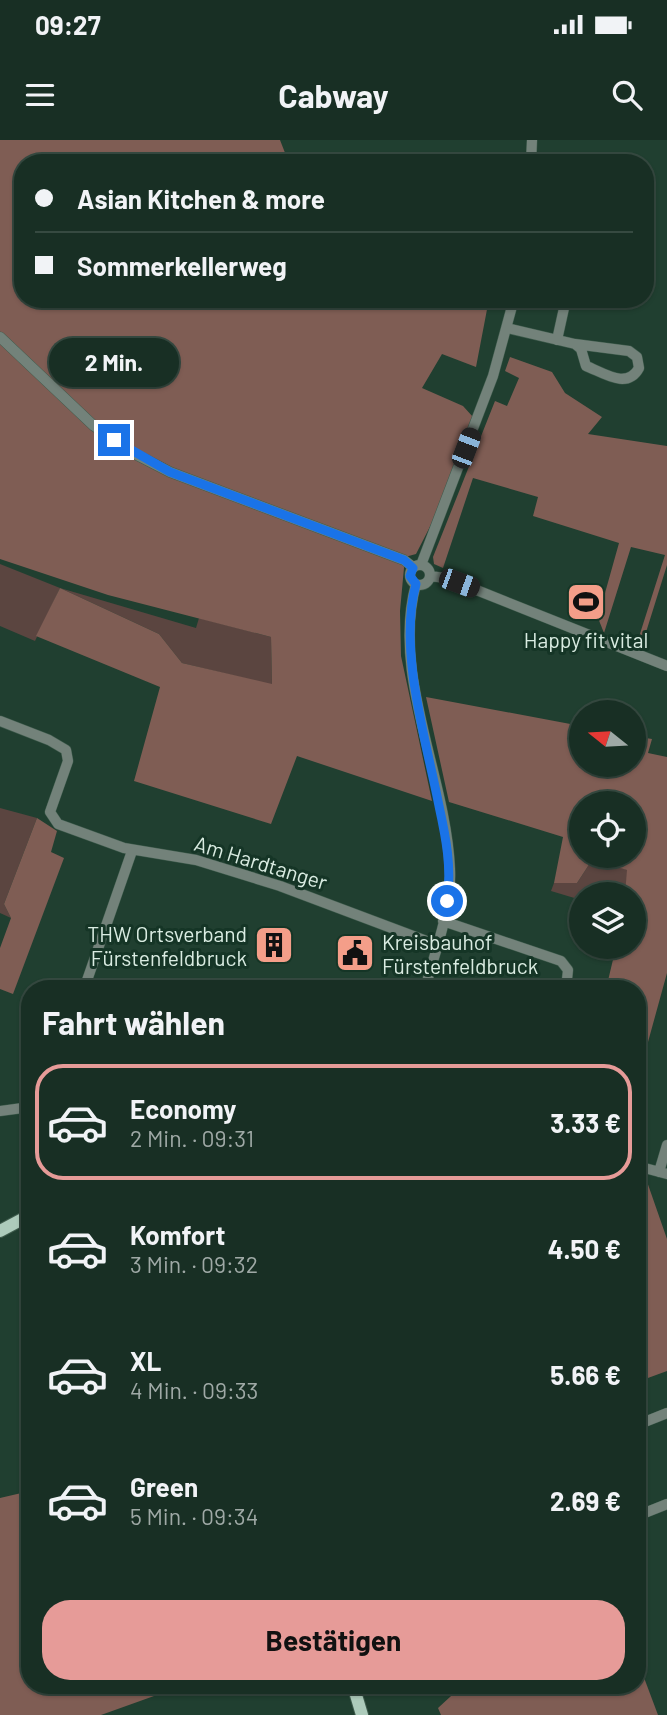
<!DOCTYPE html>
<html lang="de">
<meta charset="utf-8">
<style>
:root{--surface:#182f24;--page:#253b31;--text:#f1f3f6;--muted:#9fa9a6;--line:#364a41;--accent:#e69b98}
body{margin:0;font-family:Barlow,sans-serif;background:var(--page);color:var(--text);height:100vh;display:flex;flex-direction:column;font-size:26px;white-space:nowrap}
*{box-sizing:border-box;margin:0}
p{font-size:23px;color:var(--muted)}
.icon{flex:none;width:38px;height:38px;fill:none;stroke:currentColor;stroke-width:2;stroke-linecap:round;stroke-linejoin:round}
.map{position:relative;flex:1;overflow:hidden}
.drawer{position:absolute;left:21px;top:840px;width:625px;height:714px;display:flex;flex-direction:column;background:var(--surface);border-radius:28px;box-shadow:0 2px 5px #0004,0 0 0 2px var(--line)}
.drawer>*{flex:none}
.top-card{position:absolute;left:14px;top:14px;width:640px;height:154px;border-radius:28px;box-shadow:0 2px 5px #0004,0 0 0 2px var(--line);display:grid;align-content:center;height:154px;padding:0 21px;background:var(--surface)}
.needle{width:46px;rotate:288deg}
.buttons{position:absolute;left:569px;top:560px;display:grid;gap:14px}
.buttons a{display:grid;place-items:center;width:77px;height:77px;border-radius:50%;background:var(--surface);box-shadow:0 2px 5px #0004,0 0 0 2px var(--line);font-size:35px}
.end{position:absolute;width:32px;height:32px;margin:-16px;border:9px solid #1a73e8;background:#fff;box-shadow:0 0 0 4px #fff}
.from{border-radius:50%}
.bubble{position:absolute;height:49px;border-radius:24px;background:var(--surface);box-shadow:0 2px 5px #0004,0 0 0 2px var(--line);font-size:23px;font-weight:700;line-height:49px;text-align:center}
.car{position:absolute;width:21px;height:42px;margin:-21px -10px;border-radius:9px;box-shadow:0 0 5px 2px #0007;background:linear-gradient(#222 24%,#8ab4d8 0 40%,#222 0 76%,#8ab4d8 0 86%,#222 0)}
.top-card b{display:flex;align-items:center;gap:24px;height:66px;font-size:26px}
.top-card b+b{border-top:2px solid var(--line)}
.top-card i{width:18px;height:18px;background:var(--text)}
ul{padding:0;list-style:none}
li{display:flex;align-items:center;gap:21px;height:116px;margin:0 14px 10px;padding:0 7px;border:4px solid transparent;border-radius:28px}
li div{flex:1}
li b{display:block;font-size:26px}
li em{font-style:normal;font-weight:700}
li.current{border-color:var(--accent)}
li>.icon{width:63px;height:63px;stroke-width:1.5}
h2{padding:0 21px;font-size:32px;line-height:84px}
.button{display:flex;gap:14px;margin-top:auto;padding:14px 21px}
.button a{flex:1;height:80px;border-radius:28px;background:var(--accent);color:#111;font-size:28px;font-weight:700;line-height:80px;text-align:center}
.status{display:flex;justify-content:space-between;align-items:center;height:49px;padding:0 35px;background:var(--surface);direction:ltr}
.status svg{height:19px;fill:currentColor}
header{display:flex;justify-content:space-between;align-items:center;height:91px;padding:0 21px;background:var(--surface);font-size:32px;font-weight:700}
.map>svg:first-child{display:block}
.green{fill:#5b4540}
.forest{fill:#7f5d54;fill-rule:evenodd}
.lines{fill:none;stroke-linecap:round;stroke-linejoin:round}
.minor-casing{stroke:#3e5b4c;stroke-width:11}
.major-casing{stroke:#3e5b4c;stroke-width:14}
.minor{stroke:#73827a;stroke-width:10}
.major{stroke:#adcbbb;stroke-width:12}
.route{stroke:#1a73e8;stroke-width:9}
.labels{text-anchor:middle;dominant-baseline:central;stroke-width:6;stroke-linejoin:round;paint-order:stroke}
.poi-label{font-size:21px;fill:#daece2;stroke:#153526}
.street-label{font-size:21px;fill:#daece2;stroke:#153526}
</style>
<div class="status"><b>09:27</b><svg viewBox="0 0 49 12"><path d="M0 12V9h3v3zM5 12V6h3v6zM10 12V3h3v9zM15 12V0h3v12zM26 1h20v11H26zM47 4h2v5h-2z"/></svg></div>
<header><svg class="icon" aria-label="menu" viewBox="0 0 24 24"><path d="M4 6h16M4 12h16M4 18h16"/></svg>Cabway<svg class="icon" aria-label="search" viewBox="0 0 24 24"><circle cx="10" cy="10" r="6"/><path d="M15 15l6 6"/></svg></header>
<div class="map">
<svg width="667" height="1575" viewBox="0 0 667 1575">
<rect width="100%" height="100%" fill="#203f30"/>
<path class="green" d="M0,424L60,448L196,488L199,478L271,497L272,545L182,523L159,494L60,448L35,501L0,486Z
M0,668L37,678L4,764L11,778L0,773Z
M592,720L628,730L625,754H581V760L551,751L554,743H577Z"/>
<path class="forest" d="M0,0H280L289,23H23V159H489L476,227L442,214L422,248L463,266L473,277L438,371L416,414L405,417L400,471L401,516L432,661L297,616L271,684L134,641L160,547L36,496L60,448L159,494L182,523L272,544L271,497L108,455L0,419Z
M510,217L552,232L565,253L602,277L588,294L667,306V425L642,505L638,500L665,415L631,407L604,493L598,478L619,403L533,376L538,357L473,338L443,428L434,424L433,417L495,261L507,266L519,238L505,231Z
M426,557L581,586V625H634V596L652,599L648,613L667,617V833L637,942V849H606L616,807H634V754H625L627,730L592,720L577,743H554L563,697L449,662ZM581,663H634V716H581Z
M37,678L57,691L51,712L64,718L13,854L0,849V808L11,778L4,764Z
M637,1031L644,1033L667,1099V1231L637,1242Z
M30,1351V1545H167L168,1551L101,1575H0V1358Z
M637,1519L658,1575H441L438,1568L463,1545H637Z"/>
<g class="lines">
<g class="minor-casing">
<path id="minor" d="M531,23L532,0
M507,188L575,204L629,211L637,217L639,228C627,250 604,233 586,226L581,209L575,204
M0,197L94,286L133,313L170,332L404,420L413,427
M557,200L566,159
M421,425L493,236L514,159
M410 435a10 10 0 1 1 20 0a10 10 0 1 1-20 0Z
M430,436L445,438L474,449L667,526
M416,444C391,535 446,636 450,729C452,769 435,811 425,849
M0,581L49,600L66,610L68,621L50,672L58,684L124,708L196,720L280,746L437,805
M443,781L561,821L568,830L566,849
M84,849L132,711
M0,971L30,967
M637,1026L667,1034
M659,1032L667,1005
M637,1285L667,1273
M637,1376L667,1364"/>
</g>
<g class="major-casing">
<path id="major" d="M0,1091L30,1075
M353,1545L362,1575"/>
</g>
<use href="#minor" class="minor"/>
<use href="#major" class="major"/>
</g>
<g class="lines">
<path class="route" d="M114,300L170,332L404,420L413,428L410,436L416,444C398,510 426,599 439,666C446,698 452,728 447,761"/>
</g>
<defs>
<g id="stadium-square" transform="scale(2.0125)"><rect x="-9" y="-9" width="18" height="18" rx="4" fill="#f49e89" stroke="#153526"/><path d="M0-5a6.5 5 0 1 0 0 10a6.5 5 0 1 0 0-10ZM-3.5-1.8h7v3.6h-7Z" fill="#111"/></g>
<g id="building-square" transform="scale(2.0125)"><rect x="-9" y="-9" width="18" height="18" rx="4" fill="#f49e89" stroke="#153526"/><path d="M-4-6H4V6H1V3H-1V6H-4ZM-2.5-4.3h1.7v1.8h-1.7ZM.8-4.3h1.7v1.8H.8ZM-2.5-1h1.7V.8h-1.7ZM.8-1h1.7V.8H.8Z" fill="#111"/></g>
<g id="civic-square" transform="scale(2.0125)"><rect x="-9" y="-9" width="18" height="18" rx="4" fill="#f49e89" stroke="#153526"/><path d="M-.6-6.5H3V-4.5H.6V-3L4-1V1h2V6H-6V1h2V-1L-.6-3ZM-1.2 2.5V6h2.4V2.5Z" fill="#111"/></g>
</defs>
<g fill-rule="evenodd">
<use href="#stadium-square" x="586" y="462"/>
<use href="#building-square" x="274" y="805"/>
<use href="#civic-square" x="355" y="813"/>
</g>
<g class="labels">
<g class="poi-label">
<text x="586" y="499">Happy fit vital</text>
<text x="247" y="793" text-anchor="end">THW Ortsverband<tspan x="247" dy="24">Fürstenfeldbruck</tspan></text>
<text x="382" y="801" text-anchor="start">Kreisbauhof<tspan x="382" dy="24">Fürstenfeldbruck</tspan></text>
</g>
<g class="street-label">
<text transform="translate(261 722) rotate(17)">Am Hardtanger</text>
</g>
</g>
</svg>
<div class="buttons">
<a><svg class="needle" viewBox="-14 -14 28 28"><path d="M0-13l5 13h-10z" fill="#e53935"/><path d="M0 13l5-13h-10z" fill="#9fa9a6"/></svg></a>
<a><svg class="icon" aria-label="locate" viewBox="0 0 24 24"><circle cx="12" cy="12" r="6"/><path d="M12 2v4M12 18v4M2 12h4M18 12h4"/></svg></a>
<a><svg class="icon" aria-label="layers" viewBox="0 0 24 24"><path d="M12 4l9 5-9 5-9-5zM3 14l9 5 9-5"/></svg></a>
</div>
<i class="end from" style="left:447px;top:761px"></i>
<i class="end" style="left:114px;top:300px"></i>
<div class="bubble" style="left:49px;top:198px;width:130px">2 Min.</div>
<i class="car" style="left:466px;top:308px;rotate:21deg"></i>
<i class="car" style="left:459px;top:443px;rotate:110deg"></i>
<div class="top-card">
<b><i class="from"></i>Asian Kitchen &amp; more</b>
<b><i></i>Sommerkellerweg</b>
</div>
<section class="drawer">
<h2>Fahrt wählen</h2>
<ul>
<li class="current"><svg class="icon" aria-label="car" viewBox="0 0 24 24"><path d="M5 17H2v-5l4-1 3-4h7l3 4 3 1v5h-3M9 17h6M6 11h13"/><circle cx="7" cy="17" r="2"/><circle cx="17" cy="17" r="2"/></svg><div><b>Economy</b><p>2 Min. · 09:31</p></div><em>3.33 €</em></li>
<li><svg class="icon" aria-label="car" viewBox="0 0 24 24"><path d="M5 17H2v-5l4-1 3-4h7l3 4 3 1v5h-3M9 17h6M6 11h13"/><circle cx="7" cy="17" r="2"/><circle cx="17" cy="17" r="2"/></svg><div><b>Komfort</b><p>3 Min. · 09:32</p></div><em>4.50 €</em></li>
<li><svg class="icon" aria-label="car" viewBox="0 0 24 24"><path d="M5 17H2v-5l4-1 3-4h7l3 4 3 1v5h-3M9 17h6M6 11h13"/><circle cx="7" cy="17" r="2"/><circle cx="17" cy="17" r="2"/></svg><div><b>XL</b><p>4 Min. · 09:33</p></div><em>5.66 €</em></li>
<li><svg class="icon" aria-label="car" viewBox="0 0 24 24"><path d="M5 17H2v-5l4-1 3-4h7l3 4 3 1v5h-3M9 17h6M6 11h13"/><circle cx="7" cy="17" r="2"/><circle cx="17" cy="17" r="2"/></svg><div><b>Green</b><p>5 Min. · 09:34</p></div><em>2.69 €</em></li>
</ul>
<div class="button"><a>Bestätigen</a></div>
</section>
</div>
